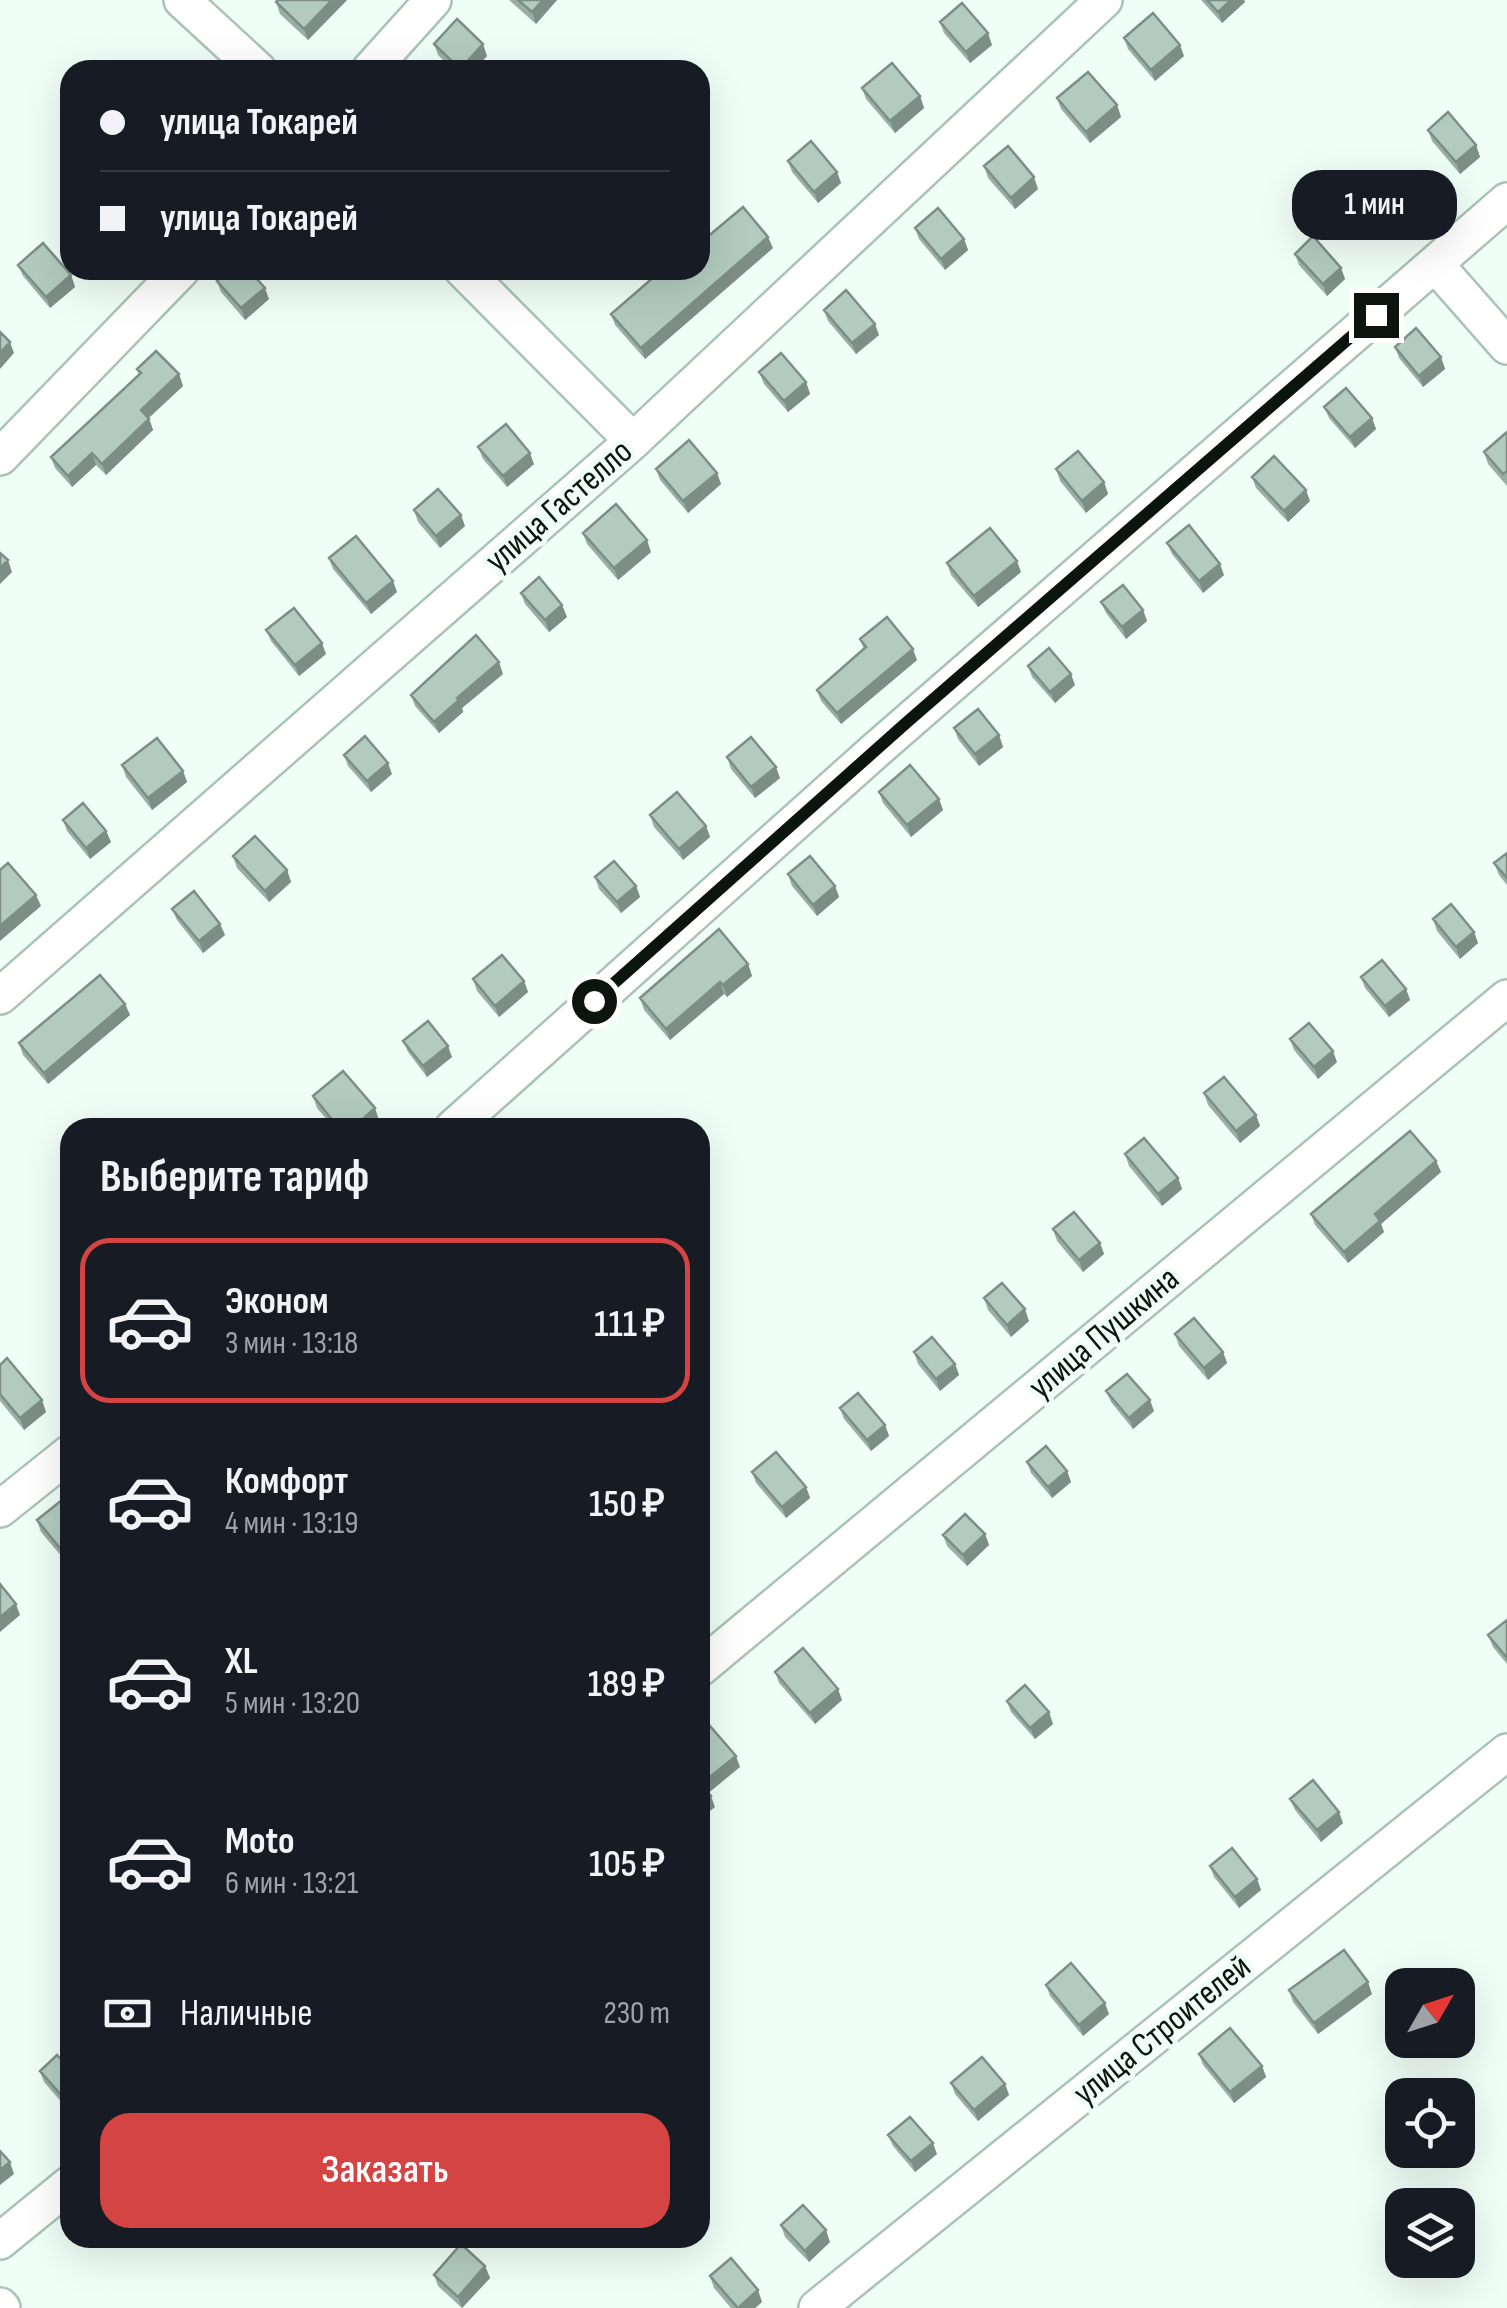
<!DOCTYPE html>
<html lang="ru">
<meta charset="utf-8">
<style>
:root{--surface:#171b24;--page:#20242c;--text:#f1f3f6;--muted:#9ea1a6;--line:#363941;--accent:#d34442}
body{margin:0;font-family:"Sofia Sans Condensed",sans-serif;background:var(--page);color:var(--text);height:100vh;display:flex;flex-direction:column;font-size:38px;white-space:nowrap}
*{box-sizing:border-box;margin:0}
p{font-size:32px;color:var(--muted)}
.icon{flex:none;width:55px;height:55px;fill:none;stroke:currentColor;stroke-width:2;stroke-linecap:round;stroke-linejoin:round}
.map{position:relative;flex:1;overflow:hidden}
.details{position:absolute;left:60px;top:1118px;width:650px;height:1130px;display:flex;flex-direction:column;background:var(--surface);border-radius:30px;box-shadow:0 10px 40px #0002}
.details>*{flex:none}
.guide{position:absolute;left:60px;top:60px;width:650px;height:220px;border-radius:30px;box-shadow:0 10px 40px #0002;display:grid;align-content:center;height:220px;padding:0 40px;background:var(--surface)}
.needle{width:65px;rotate:51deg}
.fabs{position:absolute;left:1385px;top:1968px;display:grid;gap:20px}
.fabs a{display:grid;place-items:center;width:90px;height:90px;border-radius:20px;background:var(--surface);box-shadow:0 10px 40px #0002;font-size:50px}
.end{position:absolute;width:45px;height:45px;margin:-22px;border:12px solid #0c1410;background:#fff;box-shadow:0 0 0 5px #fff}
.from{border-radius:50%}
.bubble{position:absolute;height:70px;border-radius:30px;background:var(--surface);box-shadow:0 10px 40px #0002;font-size:32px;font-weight:600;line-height:70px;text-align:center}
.guide b{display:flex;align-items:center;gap:35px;height:95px;font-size:38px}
.guide b+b{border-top:2px solid var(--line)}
.guide i{width:25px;height:25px;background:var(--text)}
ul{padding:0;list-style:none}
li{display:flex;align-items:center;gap:30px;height:165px;margin:0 20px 15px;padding:0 20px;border:5px solid transparent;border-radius:30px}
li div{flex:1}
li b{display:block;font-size:38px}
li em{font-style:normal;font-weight:600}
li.selected{border-color:var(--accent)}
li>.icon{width:90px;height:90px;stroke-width:1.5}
h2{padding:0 40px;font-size:45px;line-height:120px}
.pay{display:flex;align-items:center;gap:25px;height:110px;padding:0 40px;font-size:38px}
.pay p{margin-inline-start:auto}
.button{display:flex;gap:20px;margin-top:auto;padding:20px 40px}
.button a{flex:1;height:115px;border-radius:30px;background:var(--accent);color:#fff;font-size:40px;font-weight:600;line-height:115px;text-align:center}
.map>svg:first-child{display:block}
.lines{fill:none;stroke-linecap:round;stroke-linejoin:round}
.street-casing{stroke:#abc3b7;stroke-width:40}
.street{stroke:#fff;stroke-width:35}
.wall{fill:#9aafa4}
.shaded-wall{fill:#7d8e86}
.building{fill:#b3cbbf;stroke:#7d8e86;stroke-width:2.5}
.route{stroke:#0c1410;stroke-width:12}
.labels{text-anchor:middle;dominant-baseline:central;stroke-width:10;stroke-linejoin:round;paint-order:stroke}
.street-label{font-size:35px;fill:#0c1410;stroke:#effef6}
</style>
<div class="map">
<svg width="1507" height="2308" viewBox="0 0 1507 2308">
<rect width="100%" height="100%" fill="#effef6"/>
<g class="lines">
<g class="street-casing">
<path id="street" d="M182,0L258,70
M370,70L433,0
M1435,264L1507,346
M463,270L633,441
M0,457L181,270
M0,996L633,441L1104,0
M453,1128L877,749L1507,201
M0,1509L70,1453
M700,1668L1507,998
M0,2241L70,2184
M0,2306L2,2308
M817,2308L1507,1752"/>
</g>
<use href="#street" class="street"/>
</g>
<path class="wall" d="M278,0H347L308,40L280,14L276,2Z
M509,0H557L536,24Z
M1201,0H1244L1245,2L1222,23Z
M940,22L992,45L970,63L944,33Z
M1124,38L1184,56L1155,81L1128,49Z
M434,44L487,56L474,70H453L438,55Z
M862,88L920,96L924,108L895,133L866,99Z
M1057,98L1117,105L1121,117L1090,143L1061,109Z
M1428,130L1476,145L1480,157L1460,174L1432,141Z
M788,161L837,172L841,183L818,203L792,172Z
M984,166L1038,189L1015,209L988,178Z
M1363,194L1415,219L1394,237L1367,206Z
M915,228L964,239L968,250L945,270L919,239Z
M773,248L645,359L615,325L611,314Z
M1295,254L1341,268L1345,279L1327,296L1299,265Z
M18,265L71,275L75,287L50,308L23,276Z
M217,281L269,299L245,320L221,292Z
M824,310L879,335L856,354L828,321Z
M1395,347L1441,357L1445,369L1423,387L1399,358Z
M137,369L179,374L183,386L149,418L153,430L106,475L96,465L72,487L55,468L51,457L139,374Z
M759,372L806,382L810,394L788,412L764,384Z
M1324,407L1372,418L1376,429L1355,448L1329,418Z
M1507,432V486L1488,464L1484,452Z
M478,447L534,464L507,487L483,459Z
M656,469L717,473L721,484L688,513L660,480Z
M1056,469L1104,482L1108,494L1086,513L1060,481Z
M1252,477L1310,501L1288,522L1256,488Z
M414,510L465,526L440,548L418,522Z
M583,533L651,552L618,580L587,544Z
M1167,543L1224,575L1203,593L1172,554Z
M329,558L397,592L371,614L333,569Z
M947,563L1021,572L978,607L951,575Z
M521,593L562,605L567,617L549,632L525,604Z
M1101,602L1143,610L1147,621L1126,639L1106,613Z
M266,630L326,654L299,676L271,641Z
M860,639L917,660L841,724L821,701L817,690L864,649Z
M1028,666L1075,685L1055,703L1032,677Z
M503,674L462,708L463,712L439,733L415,706L411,695Z
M954,728L999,735L1003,747L979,766L958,739Z
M344,755L392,774L371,792L348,766Z
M727,757L780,778L755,798L731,769Z
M122,765L183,771L187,782L152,810L126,777Z
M879,792L939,799L943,810L911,837L883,803Z
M650,815L706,826L710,837L683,860L654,827Z
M63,820L106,831L111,842L90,859L67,831Z
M1507,853V885L1499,875L1494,863Z
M233,856L287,870L291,882L269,902L237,868Z
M788,874L835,886L839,897L817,916L792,886Z
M595,877L636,886L640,897L621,913L599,889Z
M172,909L220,924L225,935L203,953L177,920Z
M1433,919L1474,932L1478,943L1460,959L1437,931Z
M748,964L752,976L727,997L724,994L670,1040L644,1010L640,998Z
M1361,977L1406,989L1410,1000L1389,1017L1365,988Z
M473,979L524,981L528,992L499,1017L477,991Z
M125,1004L130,1015L48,1084L23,1055L19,1043Z
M1290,1039L1337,1062L1318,1079L1294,1050Z
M403,1041L452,1057L427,1077L408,1052Z
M1204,1093L1256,1115L1260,1126L1240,1143L1208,1105Z
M313,1096L379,1120L370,1128H334L317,1108Z
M1125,1154L1178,1178L1182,1189L1162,1206L1129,1166Z
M1436,1161L1441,1172L1381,1224L1384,1232L1348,1263L1315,1225L1311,1214Z
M1053,1229L1100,1243L1104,1254L1083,1272L1057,1241Z
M984,1298L1029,1321L1011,1337L988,1310Z
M1175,1334L1223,1352L1227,1363L1208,1380L1179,1346Z
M914,1352L955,1364L959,1375L940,1391L918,1364Z
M0,1365L46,1412L24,1430L0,1401Z
M1106,1391L1154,1411L1133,1429L1111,1402Z
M840,1408L885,1425L889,1436L871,1451L844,1419Z
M1027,1462L1067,1471L1071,1482L1052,1498L1031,1473Z
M752,1472L806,1487L810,1498L786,1518L756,1483Z
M70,1510V1561L67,1563L41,1532L37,1520Z
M985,1534L989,1545L967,1566L947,1546L943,1535Z
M1507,1620V1664L1493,1647L1488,1635Z
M775,1672L842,1700L815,1724L779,1683Z
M1007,1701L1053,1724L1035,1739L1011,1712Z
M1290,1799L1343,1823L1321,1842L1295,1810Z
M1210,1866L1257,1879L1261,1890L1239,1908L1214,1877Z
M1046,1985L1109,2014L1083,2036L1050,1996Z
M1289,1990L1372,1994L1318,2034L1293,2002Z
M1199,2054L1262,2066L1266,2077L1234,2103L1203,2065Z
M70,2069V2112L44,2082L40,2071Z
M951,2083L1005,2084L1009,2095L978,2121L955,2094Z
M888,2135L937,2154L915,2172L893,2146Z
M781,2225L830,2242L809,2262L785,2237Z
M485,2266L490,2278L462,2308L438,2286L434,2275Z
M710,2276L762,2302L755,2308H731L714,2288Z"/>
<path class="shaded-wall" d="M332,0H347L308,40L304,29Z
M543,0H557L536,24L532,12Z
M1231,0H1244L1245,2L1222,23L1218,12Z
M988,33L992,45L970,63L966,52Z
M483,44L487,56L474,70H460Z
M1180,45L1184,56L1155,81L1151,70Z
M920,96L924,108L895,133L890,121Z
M1117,105L1121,117L1090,143L1086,132Z
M1476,145L1480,157L1460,174L1456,162Z
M837,172L841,183L818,203L814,192Z
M1034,177L1038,189L1015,209L1011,198Z
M1411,208L1415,219L1394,237L1390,226Z
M768,237L773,248L645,359L641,348Z
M964,239L968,250L945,270L941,259Z
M1341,268L1345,279L1327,296L1323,284Z
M71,275L75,287L50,308L46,297Z
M265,288L269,299L245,320L241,308Z
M875,324L879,335L856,354L852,343Z
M10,342L14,353L0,369V353Z
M1441,357L1445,369L1423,387L1419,376Z
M179,374L183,386L145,421L141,410Z
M806,382L810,394L788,412L784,401Z
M1372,418L1376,429L1355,448L1350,437Z
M149,419L153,430L106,475L102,464Z
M92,453L96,465L72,487L68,476Z
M530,453L534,464L507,487L503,476Z
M717,473L721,484L688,513L683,501Z
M1104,482L1108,494L1086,513L1082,501Z
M1306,490L1310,501L1288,522L1284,511Z
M461,515L465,526L440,548L436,536Z
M647,540L651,552L618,580L614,568Z
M8,560L12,572L0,584V568Z
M1017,561L1021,572L978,607L974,596Z
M1220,564L1224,575L1203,593L1199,581Z
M393,581L397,592L371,614L366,603Z
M562,605L567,617L549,632L545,620Z
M1143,610L1147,621L1126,639L1122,627Z
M322,643L326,654L299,676L295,665Z
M913,649L917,660L841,724L837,713Z
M499,662L503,674L462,708L463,712L439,733L434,722L457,698Z
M1071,674L1075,685L1055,703L1050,692Z
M999,735L1003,747L979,766L975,754Z
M388,763L392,774L371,792L367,781Z
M776,767L780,778L755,798L751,787Z
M183,771L187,782L152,810L148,798Z
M939,799L943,810L911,837L907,825Z
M706,826L710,837L683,860L679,849Z
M106,831L111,842L90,859L86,848Z
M287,870L291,882L269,902L265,891Z
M636,886L640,897L621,913L617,902Z
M835,886L839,897L817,916L813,905Z
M36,895L41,906L0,941V926Z
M220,924L225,935L203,953L199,941Z
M1474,932L1478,943L1460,959L1456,947Z
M748,964L752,976L727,997L723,985Z
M524,981L528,992L499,1017L495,1006Z
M720,982L724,994L670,1040L666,1029Z
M1406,989L1410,1000L1389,1017L1385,1006Z
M125,1004L130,1015L48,1084L44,1073Z
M448,1046L452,1057L427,1077L423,1066Z
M1333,1051L1337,1062L1318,1079L1314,1067Z
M375,1108L379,1120L370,1128H353Z
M1256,1115L1260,1126L1240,1143L1236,1131Z
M1436,1161L1441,1172L1381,1224L1384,1232L1348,1263L1344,1252L1375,1214Z
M1178,1178L1182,1189L1162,1206L1158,1194Z
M1100,1243L1104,1254L1083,1272L1079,1260Z
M1025,1309L1029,1321L1011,1337L1007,1325Z
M1223,1352L1227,1363L1208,1380L1204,1368Z
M955,1364L959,1375L940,1391L936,1379Z
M42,1400L46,1412L24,1430L20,1418Z
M1150,1400L1154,1411L1133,1429L1129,1418Z
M885,1425L889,1436L871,1451L867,1440Z
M1067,1471L1071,1482L1052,1498L1048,1487Z
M806,1487L810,1498L786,1518L782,1507Z
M985,1534L989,1545L967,1566L963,1555Z
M70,1546V1561L67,1563L63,1552Z
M700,1582L705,1593L700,1597Z
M16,1604L20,1615L0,1632V1617Z
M838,1689L842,1700L815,1724L810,1713Z
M1049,1712L1053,1724L1035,1739L1030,1728Z
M736,1756L740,1767L706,1795L701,1784Z
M711,1796L715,1807L700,1819V1805Z
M1339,1812L1343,1823L1321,1842L1317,1830Z
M1257,1879L1261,1890L1239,1908L1235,1897Z
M1368,1982L1372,1994L1318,2034L1314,2023Z
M1105,2003L1109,2014L1083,2036L1079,2025Z
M1262,2066L1266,2077L1234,2103L1230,2092Z
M1005,2084L1009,2095L978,2121L974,2110Z
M933,2143L937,2154L915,2172L911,2161Z
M10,2162L14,2174L0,2185V2170Z
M826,2230L830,2242L809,2262L805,2251Z
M485,2266L490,2278L462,2308L458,2297Z
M758,2290L762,2302L755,2308H738Z"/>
<path class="building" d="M278,0H332L304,29L276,2Z
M518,0H543L532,12Z
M1207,0H1231L1218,12Z
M962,3L988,33L966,52L940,22Z
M1153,13L1180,45L1151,70L1124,38Z
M457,19L483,44L460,69L434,44Z
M892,63L920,96L890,121L862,88Z
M1088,72L1117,105L1086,132L1057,98Z
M1448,112L1476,145L1456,162L1428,130Z
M811,141L837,172L814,192L788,161Z
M1008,146L1034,177L1011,198L984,166Z
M1384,176L1411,208L1390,226L1363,194Z
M743,207L768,237L641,348L611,314L662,270H700V243Z
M938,208L964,239L941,259L915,228Z
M1313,236L1341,268L1323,284L1295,254Z
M43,243L71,275L46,297L18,265Z
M229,270H249L265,288L241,308L217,281Z
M846,290L875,324L852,343L824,310Z
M1416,328L1441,357L1419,376L1395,347Z
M0,332L10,342L0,353Z
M156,351L179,374L141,410L149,419L102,464L92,453L68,476L51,457L141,373L137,369Z
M781,353L806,382L784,401L759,372Z
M1346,388L1372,418L1350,437L1324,407Z
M506,424L530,453L503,476L478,447Z
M1507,432V471L1503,474L1484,452Z
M689,440L717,473L683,501L656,469Z
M1078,451L1104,482L1082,501L1056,469Z
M1274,456L1306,490L1284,511L1252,477Z
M438,489L461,515L436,536L414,510Z
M616,504L647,540L614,568L583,533Z
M1189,525L1220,564L1199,581L1167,543Z
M990,528L1017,561L974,596L947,563Z
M356,536L393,581L366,603L329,558Z
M0,553L8,560L0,568Z
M539,577L562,605L545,620L521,593Z
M1123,585L1143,610L1122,627L1101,602Z
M294,608L322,643L295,665L266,630Z
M887,617L913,649L837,713L817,690L866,647L860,639Z
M476,635L499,662L457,698L459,700L434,722L411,695Z
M1049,648L1071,674L1050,692L1028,666Z
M978,709L999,735L975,754L954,728Z
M365,736L388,763L367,781L344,755Z
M751,737L776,767L751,787L727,757Z
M157,738L183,771L148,798L122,765Z
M910,765L939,799L907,825L879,792Z
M677,792L706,826L679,849L650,815Z
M83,803L106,831L86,848L63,820Z
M255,836L287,870L265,891L233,856Z
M1507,853V878L1494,863Z
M810,856L835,886L813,905L788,874Z
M614,861L636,886L617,902L595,877Z
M8,863L36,895L0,926V870Z
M194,891L220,924L199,941L172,909Z
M1451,904L1474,932L1456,947L1433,919Z
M719,929L748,964L723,985L720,982L666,1029L640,998Z
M502,955L524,981L495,1006L473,979Z
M1382,960L1406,989L1385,1006L1361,977Z
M100,975L125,1004L44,1073L19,1043Z
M428,1021L448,1046L423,1066L403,1041Z
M1309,1023L1333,1051L1314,1067L1290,1039Z
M343,1071L375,1108L353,1128H339L313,1096Z
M1224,1077L1256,1115L1236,1131L1204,1093Z
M1410,1131L1436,1161L1375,1214L1380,1221L1344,1252L1311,1214Z
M1144,1138L1178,1178L1158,1194L1125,1154Z
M1074,1212L1100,1243L1079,1260L1053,1229Z
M1002,1283L1025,1309L1007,1325L984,1298Z
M1194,1318L1223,1352L1204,1368L1175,1334Z
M932,1337L955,1364L936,1379L914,1352Z
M7,1358L42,1400L20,1418L0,1394V1365Z
M1127,1374L1150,1400L1129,1418L1106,1391Z
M858,1393L885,1425L867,1440L840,1408Z
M1046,1446L1067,1471L1048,1487L1027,1462Z
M776,1452L806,1487L782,1507L752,1472Z
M62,1500L70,1510V1546L63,1552L37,1520Z
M965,1514L985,1534L963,1555L943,1535Z
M0,1584L16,1604L0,1617Z
M1507,1620V1658L1488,1635Z
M803,1648L838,1689L810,1713L775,1672Z
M1025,1685L1049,1712L1030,1728L1007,1701Z
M710,1726L736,1756L701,1784L711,1796L700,1805V1734Z
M1313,1780L1339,1812L1317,1830L1290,1799Z
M1232,1848L1257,1879L1235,1897L1210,1866Z
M1344,1950L1368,1982L1314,2023L1289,1990Z
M1071,1963L1105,2003L1079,2025L1046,1985Z
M1230,2028L1262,2066L1230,2092L1199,2054Z
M57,2055L70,2069V2105L40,2071Z
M982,2057L1005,2084L974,2110L951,2083Z
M910,2117L933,2143L911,2161L888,2135Z
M0,2151L10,2162L0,2170Z
M803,2205L826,2230L805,2251L781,2225Z
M461,2244L485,2266L458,2297L434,2275Z
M731,2258L758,2290L738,2308L710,2276Z"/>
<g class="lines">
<path class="route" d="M594,1001L906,723L1376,315"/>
</g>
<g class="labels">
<g class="street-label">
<text transform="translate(559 506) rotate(-41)">улица Гастелло</text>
<text transform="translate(1104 1333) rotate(-40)">улица Пушкина</text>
<text transform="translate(1162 2030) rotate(-39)">улица Строителей</text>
</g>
</g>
</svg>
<div class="fabs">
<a><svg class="needle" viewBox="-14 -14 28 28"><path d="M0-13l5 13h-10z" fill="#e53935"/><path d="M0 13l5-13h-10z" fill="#9ea1a6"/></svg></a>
<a><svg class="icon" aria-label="locate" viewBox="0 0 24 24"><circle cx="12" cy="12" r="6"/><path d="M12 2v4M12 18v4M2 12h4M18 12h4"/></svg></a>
<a><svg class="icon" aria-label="layers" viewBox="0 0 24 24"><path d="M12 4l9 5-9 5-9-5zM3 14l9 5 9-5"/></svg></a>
</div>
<i class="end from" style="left:594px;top:1001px"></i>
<i class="end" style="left:1376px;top:315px"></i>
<div class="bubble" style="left:1292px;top:170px;width:165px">1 мин</div>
<div class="guide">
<b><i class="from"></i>улица Токарей</b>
<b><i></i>улица Токарей</b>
</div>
<section class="details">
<h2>Выберите тариф</h2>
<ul>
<li class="selected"><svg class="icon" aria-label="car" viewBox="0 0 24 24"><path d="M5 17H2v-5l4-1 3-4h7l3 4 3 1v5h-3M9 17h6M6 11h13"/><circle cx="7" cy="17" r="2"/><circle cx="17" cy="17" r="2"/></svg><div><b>Эконом</b><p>3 мин · 13:18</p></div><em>111 ₽</em></li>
<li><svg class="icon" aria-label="car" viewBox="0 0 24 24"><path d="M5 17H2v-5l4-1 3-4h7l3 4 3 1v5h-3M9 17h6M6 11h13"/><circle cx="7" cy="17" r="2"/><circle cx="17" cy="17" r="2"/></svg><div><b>Комфорт</b><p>4 мин · 13:19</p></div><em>150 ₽</em></li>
<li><svg class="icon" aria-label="car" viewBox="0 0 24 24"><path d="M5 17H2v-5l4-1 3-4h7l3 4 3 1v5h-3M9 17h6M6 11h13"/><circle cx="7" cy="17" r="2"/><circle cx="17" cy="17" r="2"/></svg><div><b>XL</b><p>5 мин · 13:20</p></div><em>189 ₽</em></li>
<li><svg class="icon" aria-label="car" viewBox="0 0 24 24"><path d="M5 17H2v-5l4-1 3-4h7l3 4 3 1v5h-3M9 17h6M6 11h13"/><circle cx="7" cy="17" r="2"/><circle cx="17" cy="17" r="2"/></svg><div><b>Moto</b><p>6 мин · 13:21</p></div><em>105 ₽</em></li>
</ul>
<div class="pay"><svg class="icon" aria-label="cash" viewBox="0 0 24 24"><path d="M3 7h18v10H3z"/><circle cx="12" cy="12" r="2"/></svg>Наличные<p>230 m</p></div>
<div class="button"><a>Заказать</a></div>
</section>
</div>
